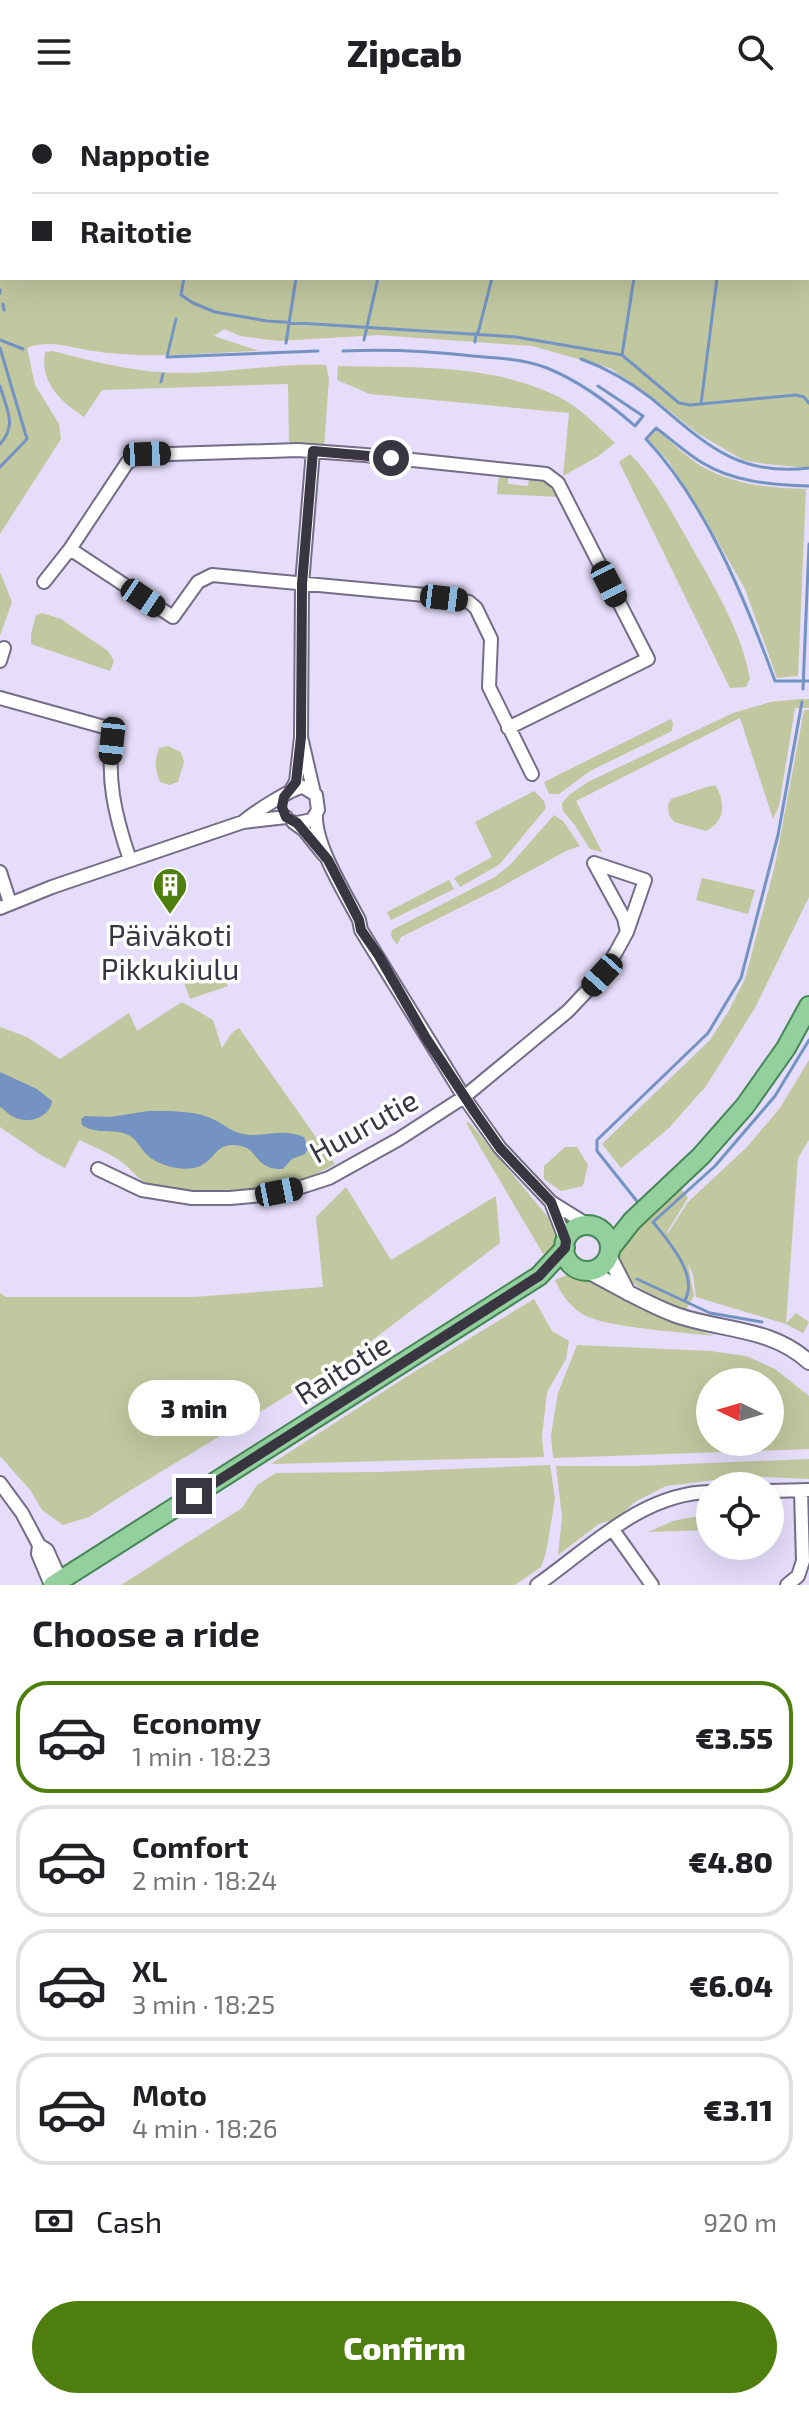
<!DOCTYPE html>
<meta charset="utf-8">
<style>
:root{--surface:#fff;--page:#f6f6f6;--text:#202124;--muted:#757577;--line:#e0e0e0;--accent:#4e7f0e}
body{margin:0;font-family:"Exo 2",sans-serif;background:var(--page);color:var(--text);height:100vh;display:flex;flex-direction:column;font-size:30px;white-space:nowrap}
*{box-sizing:border-box;margin:0}
p{font-size:26px;color:var(--muted)}
.icon{flex:none;width:44px;height:44px;fill:none;stroke:currentColor;stroke-width:2;stroke-linecap:round;stroke-linejoin:round}
.map{position:relative;height:1481px;overflow:hidden}
.side{display:flex;flex-direction:column;background:var(--surface);flex:1}
.side>*{flex:none}
.top-card{position:absolute;left:0px;top:0px;width:810px;height:176px;box-shadow:0 8px 32px #0002;display:grid;align-content:center;height:176px;padding:0 32px;background:var(--surface)}
.needle{width:52px;rotate:275deg}
.buttons{position:absolute;left:696px;top:1264px;display:grid;gap:16px}
.buttons a{display:grid;place-items:center;width:88px;height:88px;border-radius:50%;background:var(--surface);box-shadow:0 8px 32px #0002;font-size:40px}
.end{position:absolute;width:36px;height:36px;margin:-18px;border:10px solid #393642;background:#fff;box-shadow:0 0 0 4px #fff}
.from{border-radius:50%}
.bubble{position:absolute;height:56px;border-radius:28px;background:var(--surface);box-shadow:0 8px 32px #0002;font-size:26px;font-weight:800;line-height:56px;text-align:center}
.car{position:absolute;width:24px;height:48px;margin:-24px -12px;border-radius:10px;box-shadow:0 0 6px 2px #0007;background:linear-gradient(#222 24%,#8ab4d8 0 40%,#222 0 76%,#8ab4d8 0 86%,#222 0)}
.top-card b{display:flex;align-items:center;gap:28px;height:76px;font-size:30px}
.top-card b+b{border-top:2px solid var(--line)}
.top-card i{width:20px;height:20px;background:var(--text)}
ul{padding:0;list-style:none}
li{display:flex;align-items:center;gap:24px;height:112px;margin:0 16px 12px;padding:0 16px;border:4px solid var(--line);border-radius:32px}
li div{flex:1}
li b{display:block;font-size:30px}
li em{font-style:normal;font-weight:800}
li.on{border-color:var(--accent)}
li>.icon{width:72px;height:72px;stroke-width:1.5}
h2{padding:0 32px;font-size:36px;line-height:96px}
.pay{display:flex;align-items:center;gap:20px;height:88px;padding:0 32px;font-size:30px}
.pay p{margin-inline-start:auto}
.action{display:flex;gap:16px;margin-top:auto;padding:16px 32px}
.action a{flex:1;height:92px;border-radius:48px;background:var(--accent);color:#fff;font-size:32px;font-weight:800;line-height:92px;text-align:center}
header{display:flex;justify-content:space-between;align-items:center;height:104px;padding:0 32px;background:var(--surface);font-size:36px;font-weight:800}
.map>svg:first-child{display:block}
.green{fill:#c1c79f;fill-rule:evenodd}
.water{fill:#7493c3}
.lines{fill:none;stroke-linecap:round;stroke-linejoin:round}
.stream{stroke:#7493c3;stroke-width:3}
.minor-casing{stroke:#746d87;stroke-width:16}
.tertiary-casing{stroke:#746d87;stroke-width:18}
.primary-casing{stroke:#458654;stroke-width:22}
.minor{stroke:#fff;stroke-width:12}
.tertiary{stroke:#fff;stroke-width:14}
.primary{stroke:#93d09e;stroke-width:18}
.route{stroke:#393642;stroke-width:10}
.labels{text-anchor:middle;dominant-baseline:central;stroke-width:7;stroke-linejoin:round;paint-order:stroke}
.poi-label{font-size:30px;fill:#393642;stroke:#fff}
.street-label{font-size:30px;fill:#393642;stroke:#fff}
</style>
<header><svg class="icon" aria-label="menu" viewBox="0 0 24 24"><path d="M4 6h16M4 12h16M4 18h16"/></svg>Zipcab<svg class="icon" aria-label="search" viewBox="0 0 24 24"><circle cx="10" cy="10" r="6"/><path d="M15 15l6 6"/></svg></header>
<div class="map">
<svg width="809" height="1481" viewBox="0 0 809 1481">
<rect width="100%" height="100%" fill="#e5ddfa"/>
<path class="green" d="M0,0H809V364L766,360L743,356L697,329L652,293L610,264L532,242L378,231L279,237L240,232L224,225L214,232L259,247C201,249 144,256 87,246C66,242 46,236 27,244L35,281L59,320L61,335L0,430ZM808,2V174H2V2Z
M53,247C98,259 141,270 188,269C234,268 280,259 326,261L329,274L324,344L289,342L288,280L102,286L84,313C60,297 40,279 45,248Z
M338,262C411,264 490,259 557,292C580,303 597,322 615,339L597,353L563,372L569,309L370,290L337,276Z
M656,326C671,337 685,352 701,362C734,381 769,384 806,385L798,572L777,574L745,485L704,413L668,357L648,335Z
M630,350C654,374 669,404 686,433C711,478 741,524 750,575L746,583L730,584L619,358Z
M499,370L508,371V380L528,382L529,373C547,374 551,378 561,393L497,390Z
M0,468L12,498L0,532Z
M42,509L61,515L108,547L114,557L110,567L31,540V530L36,511Z
M800,595H809V604H795L779,702L773,715L740,614L576,697L602,748L590,745L574,720L563,707L562,699L569,691L588,678L733,609L771,598Z
M804,606H809V793L755,904L706,982L669,1024L621,1064L602,1040L710,936L728,908L745,875L775,761Z
M671,615L673,619L672,627L590,667L559,690H549L544,678Z
M168,642L181,648L184,658L178,678L169,681L160,678C155,666 154,657 159,644Z
M710,682H716C726,700 725,717 706,727L674,718L669,711L668,701L671,695Z
M534,687L544,697L546,704L500,760L460,783L454,774L492,753L475,718Z
M554,711L563,717L580,742L566,747L501,783L401,833L397,841L391,832L392,826L495,773L511,760Z
M702,774L755,786L748,810L696,796Z
M449,776L454,785L391,816L387,808Z
M221,862L228,882L190,895L183,875Z
M182,898L213,916L222,944L231,930L239,924L335,1060C289,1087 229,1092 177,1086C167,1085 156,1085 147,1080C138,1075 131,1065 123,1059C110,1049 94,1043 79,1036L65,1064L41,1051L0,1023V923L27,933L60,955L129,909L137,927Z
M809,956V1036L798,1054L786,1219L796,1209L809,1218L803,1229L786,1220L696,1193L693,1171L688,1159L694,1192L685,1207C665,1197 634,1186 621,1166C606,1141 663,1099 680,1083L688,1094L667,1128L668,1129L688,1098L746,1044L780,1004Z
M469,1018L557,1124L555,1143L543,1150L466,1019Z
M565,1043H577L588,1061L583,1082L561,1087L544,1075V1062Z
M346,1083L391,1156L496,1092L500,1139L349,1254L134,1384L89,1413L63,1421L42,1406L31,1387L0,1352V1189L6,1193H193L323,1183L316,1113Z
M567,1171L599,1181L657,1210L714,1232C683,1228 606,1224 582,1210C569,1201 561,1190 555,1176Z
M534,1195L552,1227L569,1237L566,1255L547,1288L542,1333L544,1353L271,1360L406,1273Z
M577,1241L710,1247L746,1252L775,1265L809,1292V1345L553,1354L551,1331L558,1289ZM770,1278V1338H710V1278Z
M809,1355V1375L747,1372L666,1382L635,1398L615,1415L599,1420L558,1451L562,1413L556,1362H637Z
M550,1361L555,1395L546,1449L541,1463L515,1481H121L242,1404L257,1381L276,1369L380,1368Z
M692,1413H710V1426L648,1428L673,1417Z"/>
<path class="water" d="M0,968L37,985L52,997C50,1013 30,1020 16,1014C9,1012 6,1006 0,1003Z
M148,1007C170,1007 195,1006 215,1016C225,1021 232,1028 243,1030C265,1034 281,1023 304,1033L308,1044L305,1050L292,1055L283,1065C255,1066 258,1045 241,1042C213,1036 216,1060 194,1064C179,1067 158,1061 147,1051C141,1045 138,1037 130,1032C115,1023 97,1032 82,1021L81,1015L85,1012L110,1013Z"/>
<g class="lines">
<path class="stream" d="M205,0L206,2
M214,2L215,0
M329,2V0
M419,2L420,0
M535,2L536,0
M661,2V0
M184,174L181,191L193,199L215,208L267,217L516,233L622,251L679,299L690,301L796,291L804,293L809,299
M0,186V189
M3,200L4,206
M176,215L167,253L318,247
M478,229L492,174
M0,236L23,245
M364,236L378,174
M475,238L476,229
M286,239L296,174
M0,244L27,335L0,363
M343,247C387,245 429,247 473,252C498,254 524,255 547,264C579,277 609,299 635,322L643,312L598,282
M622,251L634,174
M581,255C606,264 630,278 651,294C703,337 735,373 809,364
M161,278L163,270
M0,282C6,304 18,321 0,340
M701,300L717,174
M809,382C772,381 733,378 701,358C685,348 671,335 656,324L646,335C706,399 745,495 775,577H809
M803,585L809,440
M640,1101L597,1047V1036L708,929L741,874L778,731L802,598
M637,1175L710,1209L762,1218
M685,1196C699,1171 668,1137 653,1118L715,1062L775,992L809,936"/>
<g class="minor-casing">
<path id="minor" d="M70,445L173,513L198,478L212,471L425,491L469,498L476,504L491,535L489,583L532,670
M44,478L70,445L127,359L139,351L298,346L365,351L546,370L558,379L648,555L508,624
M0,557L4,544
M0,594L115,626C104,670 116,715 130,756
M301,633L302,480L313,347
M291,686L296,678L301,633L314,689
M316,712C315,741 345,789 359,816L361,826L464,993L500,1044L551,1098L588,1121
M243,718C253,709 292,684 303,683L316,691L318,706L312,716L297,719
M293,718L304,726L324,751
M0,768L10,799
M0,804L52,783L243,718L286,713
M98,1065L142,1086L192,1094H230L263,1091L295,1085L329,1074L399,1035L464,993L568,907L602,871L616,848L627,828L645,776L594,759L624,814L627,828
M551,1098L566,1137
M0,1379L22,1409L39,1441L47,1446L61,1477
M770,1387L809,1386
M613,1426L652,1481
M39,1441L38,1450L51,1481
M537,1481C590,1444 642,1389 710,1388
M787,1481L798,1472L803,1457L801,1387"/>
</g>
<g class="tertiary-casing">
<path id="tertiary" d="M609,1152L628,1189
M588,1167C616,1182 646,1200 676,1211C722,1227 771,1223 809,1258"/>
</g>
<g class="primary-casing">
<path id="primary" d="M564 1144a23 23 0 1 1 46 0a23 23 0 1 1-46 0Z
M610,1145L632,1117L701,1052L745,1002L786,944L809,902
M53,1481L539,1172L565,1144"/>
</g>
<use href="#minor" class="minor"/>
<use href="#tertiary" class="tertiary"/>
<use href="#primary" class="primary"/>
</g>
<g class="lines">
<path class="route" d="M194,1392L539,1172L565,1144L566,1137L551,1098L500,1044L474,1007L426,934L379,852L361,826L359,816L328,756L297,719L286,713L282,703L284,693L296,678L301,633L302,480L313,347L391,354"/>
</g>
<defs>
<g id="building-pin" transform="scale(1.8)"><path d="M0 17L-7.5 6A9.5 9.5 0 1 1 7.5 6Z" fill="#4e7f0e" stroke="#fff"/><path d="M-4-6H4V6H1V3H-1V6H-4ZM-2.5-4.3h1.7v1.8h-1.7ZM.8-4.3h1.7v1.8H.8ZM-2.5-1h1.7V.8h-1.7ZM.8-1h1.7V.8H.8Z" fill="#fff"/></g>
</defs>
<g fill-rule="evenodd">
<use href="#building-pin" x="170" y="781"/>
</g>
<g class="labels">
<g class="poi-label">
<text x="170" y="830">Päiväkoti<tspan x="170" dy="34">Pikkukiulu</tspan></text>
</g>
<g class="street-label">
<text transform="translate(363 1021) rotate(-29)">Huurutie</text>
<text transform="translate(342 1264) rotate(-32)">Raitotie</text>
</g>
</g>
</svg>
<div class="buttons">
<a><svg class="needle" viewBox="-14 -14 28 28"><path d="M0-13l5 13h-10z" fill="#e53935"/><path d="M0 13l5-13h-10z" fill="#757577"/></svg></a>
<a><svg class="icon" aria-label="locate" viewBox="0 0 24 24"><circle cx="12" cy="12" r="6"/><path d="M12 2v4M12 18v4M2 12h4M18 12h4"/></svg></a>
</div>
<i class="end from" style="left:391px;top:354px"></i>
<i class="end" style="left:194px;top:1392px"></i>
<div class="bubble" style="left:128px;top:1276px;width:132px">3 min</div>
<i class="car" style="left:147px;top:350px;rotate:88deg"></i>
<i class="car" style="left:609px;top:480px;rotate:153deg"></i>
<i class="car" style="left:143px;top:494px;rotate:124deg"></i>
<i class="car" style="left:444px;top:494px;rotate:97deg"></i>
<i class="car" style="left:112px;top:637px;rotate:186deg"></i>
<i class="car" style="left:602px;top:871px;rotate:222deg"></i>
<i class="car" style="left:279px;top:1088px;rotate:79deg"></i>
<div class="top-card">
<b><i class="from"></i>Nappotie</b>
<b><i></i>Raitotie</b>
</div>
</div>
<section class="side">
<h2>Choose a ride</h2>
<ul>
<li class="on"><svg class="icon" aria-label="car" viewBox="0 0 24 24"><path d="M5 17H2v-5l4-1 3-4h7l3 4 3 1v5h-3M9 17h6M6 11h13"/><circle cx="7" cy="17" r="2"/><circle cx="17" cy="17" r="2"/></svg><div><b>Economy</b><p>1 min · 18:23</p></div><em>€3.55</em></li>
<li><svg class="icon" aria-label="car" viewBox="0 0 24 24"><path d="M5 17H2v-5l4-1 3-4h7l3 4 3 1v5h-3M9 17h6M6 11h13"/><circle cx="7" cy="17" r="2"/><circle cx="17" cy="17" r="2"/></svg><div><b>Comfort</b><p>2 min · 18:24</p></div><em>€4.80</em></li>
<li><svg class="icon" aria-label="car" viewBox="0 0 24 24"><path d="M5 17H2v-5l4-1 3-4h7l3 4 3 1v5h-3M9 17h6M6 11h13"/><circle cx="7" cy="17" r="2"/><circle cx="17" cy="17" r="2"/></svg><div><b>XL</b><p>3 min · 18:25</p></div><em>€6.04</em></li>
<li><svg class="icon" aria-label="car" viewBox="0 0 24 24"><path d="M5 17H2v-5l4-1 3-4h7l3 4 3 1v5h-3M9 17h6M6 11h13"/><circle cx="7" cy="17" r="2"/><circle cx="17" cy="17" r="2"/></svg><div><b>Moto</b><p>4 min · 18:26</p></div><em>€3.11</em></li>
</ul>
<div class="pay"><svg class="icon" aria-label="cash" viewBox="0 0 24 24"><path d="M3 7h18v10H3z"/><circle cx="12" cy="12" r="2"/></svg>Cash<p>920 m</p></div>
<div class="action"><a>Confirm</a></div>
</section>
